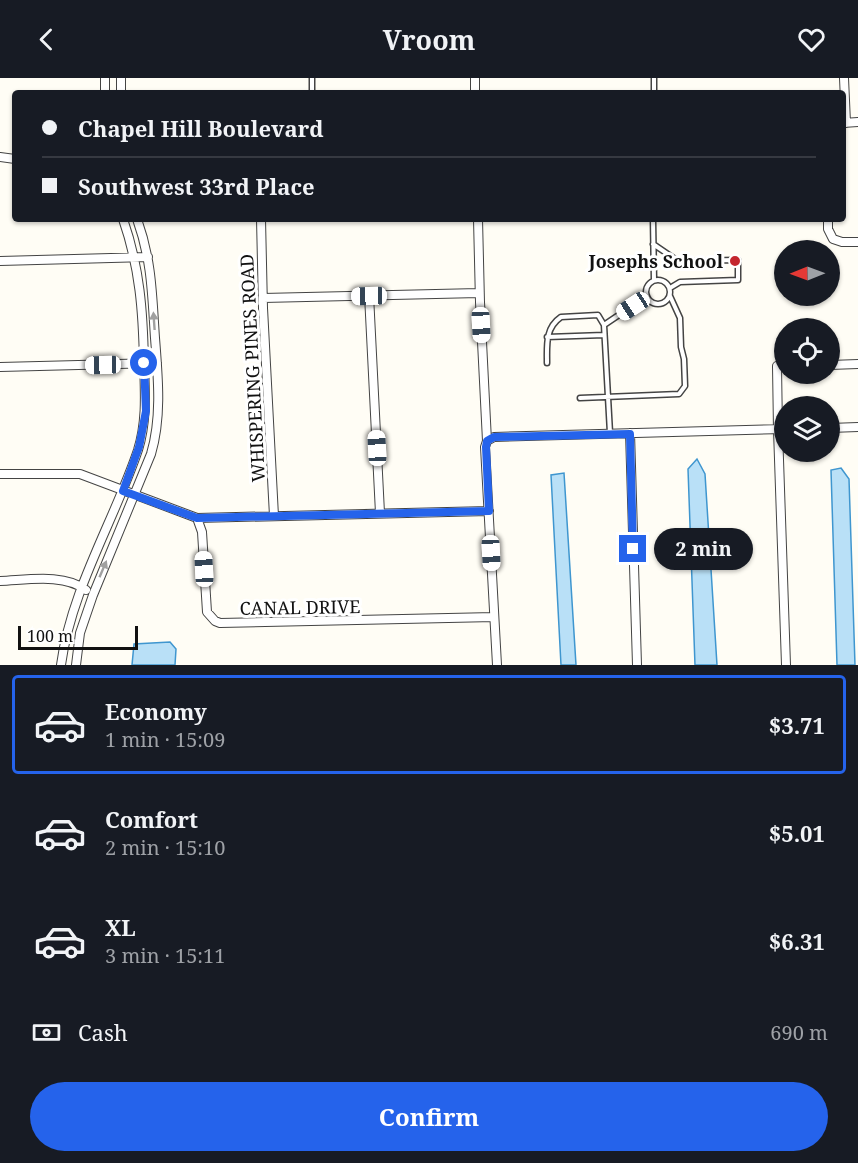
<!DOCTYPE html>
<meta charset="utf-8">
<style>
:root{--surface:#171b24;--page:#242831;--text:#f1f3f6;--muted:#9ea1a6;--line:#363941;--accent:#2563eb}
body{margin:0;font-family:"Noto Serif",serif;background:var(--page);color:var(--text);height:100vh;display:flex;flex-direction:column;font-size:22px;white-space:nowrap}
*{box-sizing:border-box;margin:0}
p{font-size:20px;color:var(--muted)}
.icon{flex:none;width:33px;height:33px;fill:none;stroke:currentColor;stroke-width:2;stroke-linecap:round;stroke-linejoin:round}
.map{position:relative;height:587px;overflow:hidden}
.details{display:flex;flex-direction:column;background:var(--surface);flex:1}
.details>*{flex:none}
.hud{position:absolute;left:12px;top:12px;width:834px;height:132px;border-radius:6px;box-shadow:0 2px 4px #0004;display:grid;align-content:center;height:132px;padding:0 30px;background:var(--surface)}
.needle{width:39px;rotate:269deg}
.controls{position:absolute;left:774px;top:162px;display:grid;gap:12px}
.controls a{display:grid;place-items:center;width:66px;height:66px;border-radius:50%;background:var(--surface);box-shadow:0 2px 4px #0004;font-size:30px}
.scale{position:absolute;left:18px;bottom:15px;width:120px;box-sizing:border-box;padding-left:6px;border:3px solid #111;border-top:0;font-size:16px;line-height:21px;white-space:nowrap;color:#111;-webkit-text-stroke:4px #fff;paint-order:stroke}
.end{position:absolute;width:27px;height:27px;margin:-14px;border:8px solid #2563eb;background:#fff;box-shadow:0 0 0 3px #fff}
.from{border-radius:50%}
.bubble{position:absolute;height:42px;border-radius:21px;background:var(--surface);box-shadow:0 2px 4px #0004;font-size:20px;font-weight:700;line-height:42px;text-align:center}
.car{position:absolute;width:18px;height:36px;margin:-18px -9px;border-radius:8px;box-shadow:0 0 4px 2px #0007;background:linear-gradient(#fff 24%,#345 0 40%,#fff 0 76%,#345 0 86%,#fff 0)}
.hud b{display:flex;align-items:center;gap:21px;height:57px;font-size:22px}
.hud b+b{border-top:2px solid var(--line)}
.hud i{width:15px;height:15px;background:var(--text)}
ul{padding:10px 0 0;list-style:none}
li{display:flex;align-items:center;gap:18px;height:99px;margin:0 12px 9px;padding:0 18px;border:3px solid transparent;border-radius:6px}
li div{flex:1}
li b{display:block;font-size:22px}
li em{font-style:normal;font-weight:700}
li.current{border-color:var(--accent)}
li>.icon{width:54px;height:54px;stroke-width:1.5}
.pay{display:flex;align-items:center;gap:15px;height:66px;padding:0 30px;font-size:22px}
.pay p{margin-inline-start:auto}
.button{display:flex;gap:12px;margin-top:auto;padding:12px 30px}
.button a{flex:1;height:69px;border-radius:36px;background:var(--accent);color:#fff;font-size:24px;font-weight:700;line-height:69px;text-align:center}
header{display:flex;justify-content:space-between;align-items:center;height:78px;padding:0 30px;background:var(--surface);font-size:27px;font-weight:700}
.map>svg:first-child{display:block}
.water{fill:#b9e0f7;stroke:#3f96cf;stroke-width:1.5}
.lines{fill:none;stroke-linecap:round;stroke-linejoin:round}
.lane-casing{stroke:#444;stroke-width:7}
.street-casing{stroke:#444;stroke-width:10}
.lane{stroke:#fff;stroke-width:4}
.street{stroke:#fff;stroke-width:8}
.oneway{fill:#a0a0a0}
.route{stroke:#2563eb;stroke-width:8}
.poi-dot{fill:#c4262e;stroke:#fff;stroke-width:2}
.labels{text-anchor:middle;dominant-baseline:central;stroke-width:6;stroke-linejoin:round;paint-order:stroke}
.poi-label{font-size:18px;font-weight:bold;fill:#111;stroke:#fff;text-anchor:end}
.street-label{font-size:18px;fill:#111;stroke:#fff}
</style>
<header><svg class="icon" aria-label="back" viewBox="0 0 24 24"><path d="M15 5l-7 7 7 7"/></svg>Vroom<svg class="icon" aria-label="heart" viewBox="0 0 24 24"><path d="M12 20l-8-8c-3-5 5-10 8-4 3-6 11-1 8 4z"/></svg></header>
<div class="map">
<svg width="858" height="587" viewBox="0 0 858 587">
<rect width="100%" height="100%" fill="#fffdf5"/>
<path class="water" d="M697,381L705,396L717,587H695L688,391Z
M841,390L849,401L855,587H837L831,392Z
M564,395L576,587H561L551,397Z
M170,564L176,571L175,587H132L134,566Z"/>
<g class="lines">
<g class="lane-casing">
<path id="lane" d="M312,0V15
M654,0V15
M653,141L654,202
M653,166L678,183L738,182V202L680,204L670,210
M646 214a12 12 0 1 1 24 0a12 12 0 1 1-24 0Z
M547,259L604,257
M547,285C547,267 545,250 561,239L598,237L604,247
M580,320L679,316L685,308L684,281L681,269L680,240L670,218
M610,355L604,247L647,218"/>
</g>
<g class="street-casing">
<path id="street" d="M121,0V15
M475,0V15
M844,0L846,45
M105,15V0
M843,45L858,44
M0,79L15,81
M261,141L263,230L274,438
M478,141L480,224L487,363L485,369L497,587
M828,141V151L833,161L842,164H858
M0,183L148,179
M369,217L380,435
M263,220L479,215
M830,287L858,286
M784,288H777L778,352L786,587
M0,289L157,285
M830,350L858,349
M630,355L637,587
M487,363L494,359L784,351
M0,396H80L197,440L489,433
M197,440L202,454L207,534L215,543L220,545L494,539
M0,503C27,502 64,495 86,512
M61,587C71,512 114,443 138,372C147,343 145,315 144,285C143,234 140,190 123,141
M76,587L80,555L93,517L151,376C162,339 158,299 155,260C152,216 152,183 137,141"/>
</g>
<use href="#lane" class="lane"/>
<use href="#street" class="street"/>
</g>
<defs><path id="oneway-solid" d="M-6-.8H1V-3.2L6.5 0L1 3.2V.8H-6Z" transform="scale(1.5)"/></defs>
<g class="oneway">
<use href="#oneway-solid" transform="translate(154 243) rotate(-94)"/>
<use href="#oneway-solid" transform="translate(103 491) rotate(-67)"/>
</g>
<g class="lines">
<path class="route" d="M144,285L146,333L139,369L123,413L197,440L489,433L486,369L487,363L494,359L630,356L633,471"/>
</g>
<circle class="poi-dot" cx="735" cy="183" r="6"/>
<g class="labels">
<g class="poi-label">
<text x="723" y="183">Josephs School</text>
</g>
<g class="street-label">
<text transform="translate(252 290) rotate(-93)">WHISPERING PINES ROAD</text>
<text transform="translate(300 529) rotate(-1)">CANAL DRIVE</text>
</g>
</g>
</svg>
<div class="controls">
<a><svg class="needle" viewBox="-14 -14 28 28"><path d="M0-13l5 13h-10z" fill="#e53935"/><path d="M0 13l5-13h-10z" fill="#9ea1a6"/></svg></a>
<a><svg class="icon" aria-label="locate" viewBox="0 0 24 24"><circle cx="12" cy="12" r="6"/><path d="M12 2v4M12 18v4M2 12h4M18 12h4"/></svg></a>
<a><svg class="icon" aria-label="layers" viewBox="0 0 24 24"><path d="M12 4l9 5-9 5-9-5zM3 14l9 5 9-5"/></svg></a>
</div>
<div class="scale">100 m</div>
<i class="end from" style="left:144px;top:285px"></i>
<i class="end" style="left:633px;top:471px"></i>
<div class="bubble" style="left:654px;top:450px;width:99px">2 min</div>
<i class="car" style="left:369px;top:218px;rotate:269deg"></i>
<i class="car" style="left:633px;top:228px;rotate:237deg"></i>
<i class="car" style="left:481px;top:247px;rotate:177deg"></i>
<i class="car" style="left:103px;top:287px;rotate:269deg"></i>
<i class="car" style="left:377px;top:370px;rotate:357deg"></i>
<i class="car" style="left:491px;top:475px;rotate:177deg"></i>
<i class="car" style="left:204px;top:491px;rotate:357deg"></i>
<div class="hud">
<b><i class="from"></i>Chapel Hill Boulevard</b>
<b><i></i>Southwest 33rd Place</b>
</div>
</div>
<section class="details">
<ul>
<li class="current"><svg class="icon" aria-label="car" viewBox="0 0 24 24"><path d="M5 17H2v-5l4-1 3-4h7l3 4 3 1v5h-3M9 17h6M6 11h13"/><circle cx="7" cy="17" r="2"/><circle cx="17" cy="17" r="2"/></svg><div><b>Economy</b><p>1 min · 15:09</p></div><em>$3.71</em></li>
<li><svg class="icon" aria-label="car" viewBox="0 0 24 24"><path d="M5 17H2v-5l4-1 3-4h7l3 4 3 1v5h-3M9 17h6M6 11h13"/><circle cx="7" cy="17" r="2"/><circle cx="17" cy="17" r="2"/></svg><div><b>Comfort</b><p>2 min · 15:10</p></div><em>$5.01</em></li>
<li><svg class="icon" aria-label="car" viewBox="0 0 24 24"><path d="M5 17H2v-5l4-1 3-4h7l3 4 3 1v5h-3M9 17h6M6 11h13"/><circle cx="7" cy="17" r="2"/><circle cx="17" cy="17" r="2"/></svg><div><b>XL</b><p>3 min · 15:11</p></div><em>$6.31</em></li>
</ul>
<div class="pay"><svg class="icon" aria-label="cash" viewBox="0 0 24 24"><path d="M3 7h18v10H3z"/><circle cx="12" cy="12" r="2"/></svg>Cash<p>690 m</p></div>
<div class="button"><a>Confirm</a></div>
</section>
